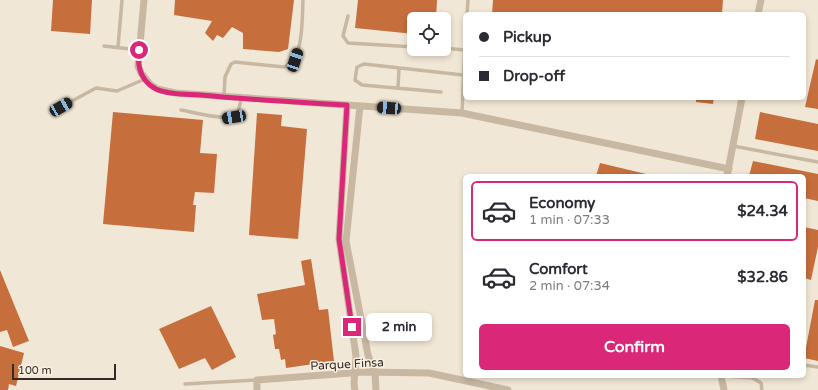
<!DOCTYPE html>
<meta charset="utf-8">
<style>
:root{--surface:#fff;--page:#f7f7f7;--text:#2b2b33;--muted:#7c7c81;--line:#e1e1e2;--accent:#db2777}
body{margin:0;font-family:"Varela Round",sans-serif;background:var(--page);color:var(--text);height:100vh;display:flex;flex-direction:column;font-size:15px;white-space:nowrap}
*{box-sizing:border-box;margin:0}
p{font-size:13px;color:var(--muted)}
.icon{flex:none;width:22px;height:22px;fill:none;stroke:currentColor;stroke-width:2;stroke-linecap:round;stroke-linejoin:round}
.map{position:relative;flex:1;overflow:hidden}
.details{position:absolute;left:463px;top:174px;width:343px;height:204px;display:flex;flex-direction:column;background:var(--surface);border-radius:6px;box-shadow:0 2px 6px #0003}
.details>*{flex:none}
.hud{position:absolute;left:463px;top:12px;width:343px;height:88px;border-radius:6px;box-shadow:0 2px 6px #0003;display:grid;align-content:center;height:88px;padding:0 16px;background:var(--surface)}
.controls{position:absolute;left:407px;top:12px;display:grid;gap:8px}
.controls a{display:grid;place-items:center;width:44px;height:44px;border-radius:6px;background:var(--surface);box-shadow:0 2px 6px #0003;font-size:20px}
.scale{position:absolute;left:12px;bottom:10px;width:104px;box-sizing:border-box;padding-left:4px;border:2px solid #332b25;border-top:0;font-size:11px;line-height:14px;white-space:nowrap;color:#332b25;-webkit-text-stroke:3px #f9f1e2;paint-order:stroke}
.end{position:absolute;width:18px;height:18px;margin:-9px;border:5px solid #db2777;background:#fff;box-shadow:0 0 0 2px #fff}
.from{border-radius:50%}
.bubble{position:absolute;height:28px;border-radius:6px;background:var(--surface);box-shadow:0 2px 6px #0003;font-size:13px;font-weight:700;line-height:28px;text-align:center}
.car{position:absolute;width:12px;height:24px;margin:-12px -6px;border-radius:5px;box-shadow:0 0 3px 1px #0007;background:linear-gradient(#222 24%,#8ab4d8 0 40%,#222 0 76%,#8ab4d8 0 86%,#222 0)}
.hud b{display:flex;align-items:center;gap:14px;height:38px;font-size:15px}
.hud b+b{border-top:1px solid var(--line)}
.hud i{width:10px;height:10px;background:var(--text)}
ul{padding:7px 0 0;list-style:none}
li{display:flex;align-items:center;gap:12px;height:60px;margin:0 8px 6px;padding:0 8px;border:2px solid transparent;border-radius:6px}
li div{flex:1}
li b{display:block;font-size:15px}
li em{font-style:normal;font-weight:700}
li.current{border-color:var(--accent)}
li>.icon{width:36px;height:36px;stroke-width:1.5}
.primary-button{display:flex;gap:8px;margin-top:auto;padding:8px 16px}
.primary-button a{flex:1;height:46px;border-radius:6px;background:var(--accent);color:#fff;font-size:16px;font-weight:700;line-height:46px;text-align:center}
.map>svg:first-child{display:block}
.building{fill:#c76e3d}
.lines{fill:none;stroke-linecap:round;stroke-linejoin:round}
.service{stroke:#c8b8a2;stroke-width:3.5}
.minor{stroke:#c8b8a2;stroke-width:7}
.route{stroke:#db2777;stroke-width:5}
.labels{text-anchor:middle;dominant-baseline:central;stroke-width:3;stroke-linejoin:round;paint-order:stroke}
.street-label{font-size:12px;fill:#332b25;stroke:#f9f1e2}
</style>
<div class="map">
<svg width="818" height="390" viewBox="0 0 818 390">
<rect width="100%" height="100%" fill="#f1e7d6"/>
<path class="building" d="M53,0H92L90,34L51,31Z
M175,0H294L288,49L279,52L243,49V33L232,27L223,38L217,35L213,41L205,33L212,21L174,15Z
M358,0H437L436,19H414V34L355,28Z
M493,0H723L722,14H492Z
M816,59L818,60V109L805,107Z
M696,98H714L713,104L696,102Z
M113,112L203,120L200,153L217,154L214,193L195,192L193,205H196L194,232L103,224Z
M760,112L818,124V151L755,139Z
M257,113L282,115L281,126L307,129L298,239L249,235Z
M753,161L818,174V201L804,198V176H749Z
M600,163L646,174V176H596Z
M804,227L818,230V247L811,280L804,278Z
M311,259L319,310L328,309L334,361L286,368L285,359L281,360L279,349H275L273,335L276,334L274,319L262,320L257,294L305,285L301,261Z
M0,270L29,341L13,347L7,330L0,332Z
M815,300H818V361L804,358Z
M211,306L236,357L212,370L205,358L179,369L159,329Z
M0,346L24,353L16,386L9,384L8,390H0Z"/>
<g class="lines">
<path class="service" d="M467,14L468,0
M348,16L343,36L348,43L414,47
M104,46L139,50
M118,47L122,0
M444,48L464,50
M398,88L399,68
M441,92L362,85L355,80L357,67L364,64L463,75
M224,96L225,77L231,64L235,62L284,67C304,61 302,19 303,0
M61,107L96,88L117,91L145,79
M181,110C192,112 227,121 235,116C239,113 240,104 241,99
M462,113L465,41
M733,146L818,162
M804,365L818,367
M724,376L753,378L761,383L762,390
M185,384L257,380"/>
<path class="minor" d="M144,0L138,66L141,73L150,84L157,89L176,93L462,113L729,169
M758,14L761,0
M347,105L339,239L356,356L354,384L355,390
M360,106L346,241L368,355L375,374L376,390
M727,176L742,98
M721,376L724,390
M257,390V380L364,372L429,373L508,390"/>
</g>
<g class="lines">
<path class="route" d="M139,50C137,66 141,81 156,89C169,95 187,94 201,95C250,100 298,102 347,105L339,239L352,327"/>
</g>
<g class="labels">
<g class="street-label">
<text transform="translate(347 364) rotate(-3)">Parque Finsa</text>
</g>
</g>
</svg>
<div class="controls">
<a><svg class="icon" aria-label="locate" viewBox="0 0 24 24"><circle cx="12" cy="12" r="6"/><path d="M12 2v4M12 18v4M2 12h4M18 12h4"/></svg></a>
</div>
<div class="scale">100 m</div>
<i class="end from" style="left:139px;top:50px"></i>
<i class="end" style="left:352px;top:327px"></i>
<div class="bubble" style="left:366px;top:313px;width:66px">2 min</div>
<i class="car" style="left:295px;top:60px;rotate:18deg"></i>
<i class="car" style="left:61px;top:107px;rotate:60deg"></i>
<i class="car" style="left:389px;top:108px;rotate:274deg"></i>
<i class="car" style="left:234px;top:117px;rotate:261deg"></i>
<div class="hud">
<b><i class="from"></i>Pickup</b>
<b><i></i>Drop-off</b>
</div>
<section class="details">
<ul>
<li class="current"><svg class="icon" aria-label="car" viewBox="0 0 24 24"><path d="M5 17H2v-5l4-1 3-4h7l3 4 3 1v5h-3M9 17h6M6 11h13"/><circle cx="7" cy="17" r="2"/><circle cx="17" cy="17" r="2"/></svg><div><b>Economy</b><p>1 min · 07:33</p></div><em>$24.34</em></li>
<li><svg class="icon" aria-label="car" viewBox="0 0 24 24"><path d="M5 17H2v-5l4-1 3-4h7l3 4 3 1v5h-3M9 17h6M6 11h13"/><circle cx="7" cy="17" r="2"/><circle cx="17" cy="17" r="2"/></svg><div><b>Comfort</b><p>2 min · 07:34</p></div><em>$32.86</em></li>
</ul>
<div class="primary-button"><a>Confirm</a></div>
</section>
</div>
